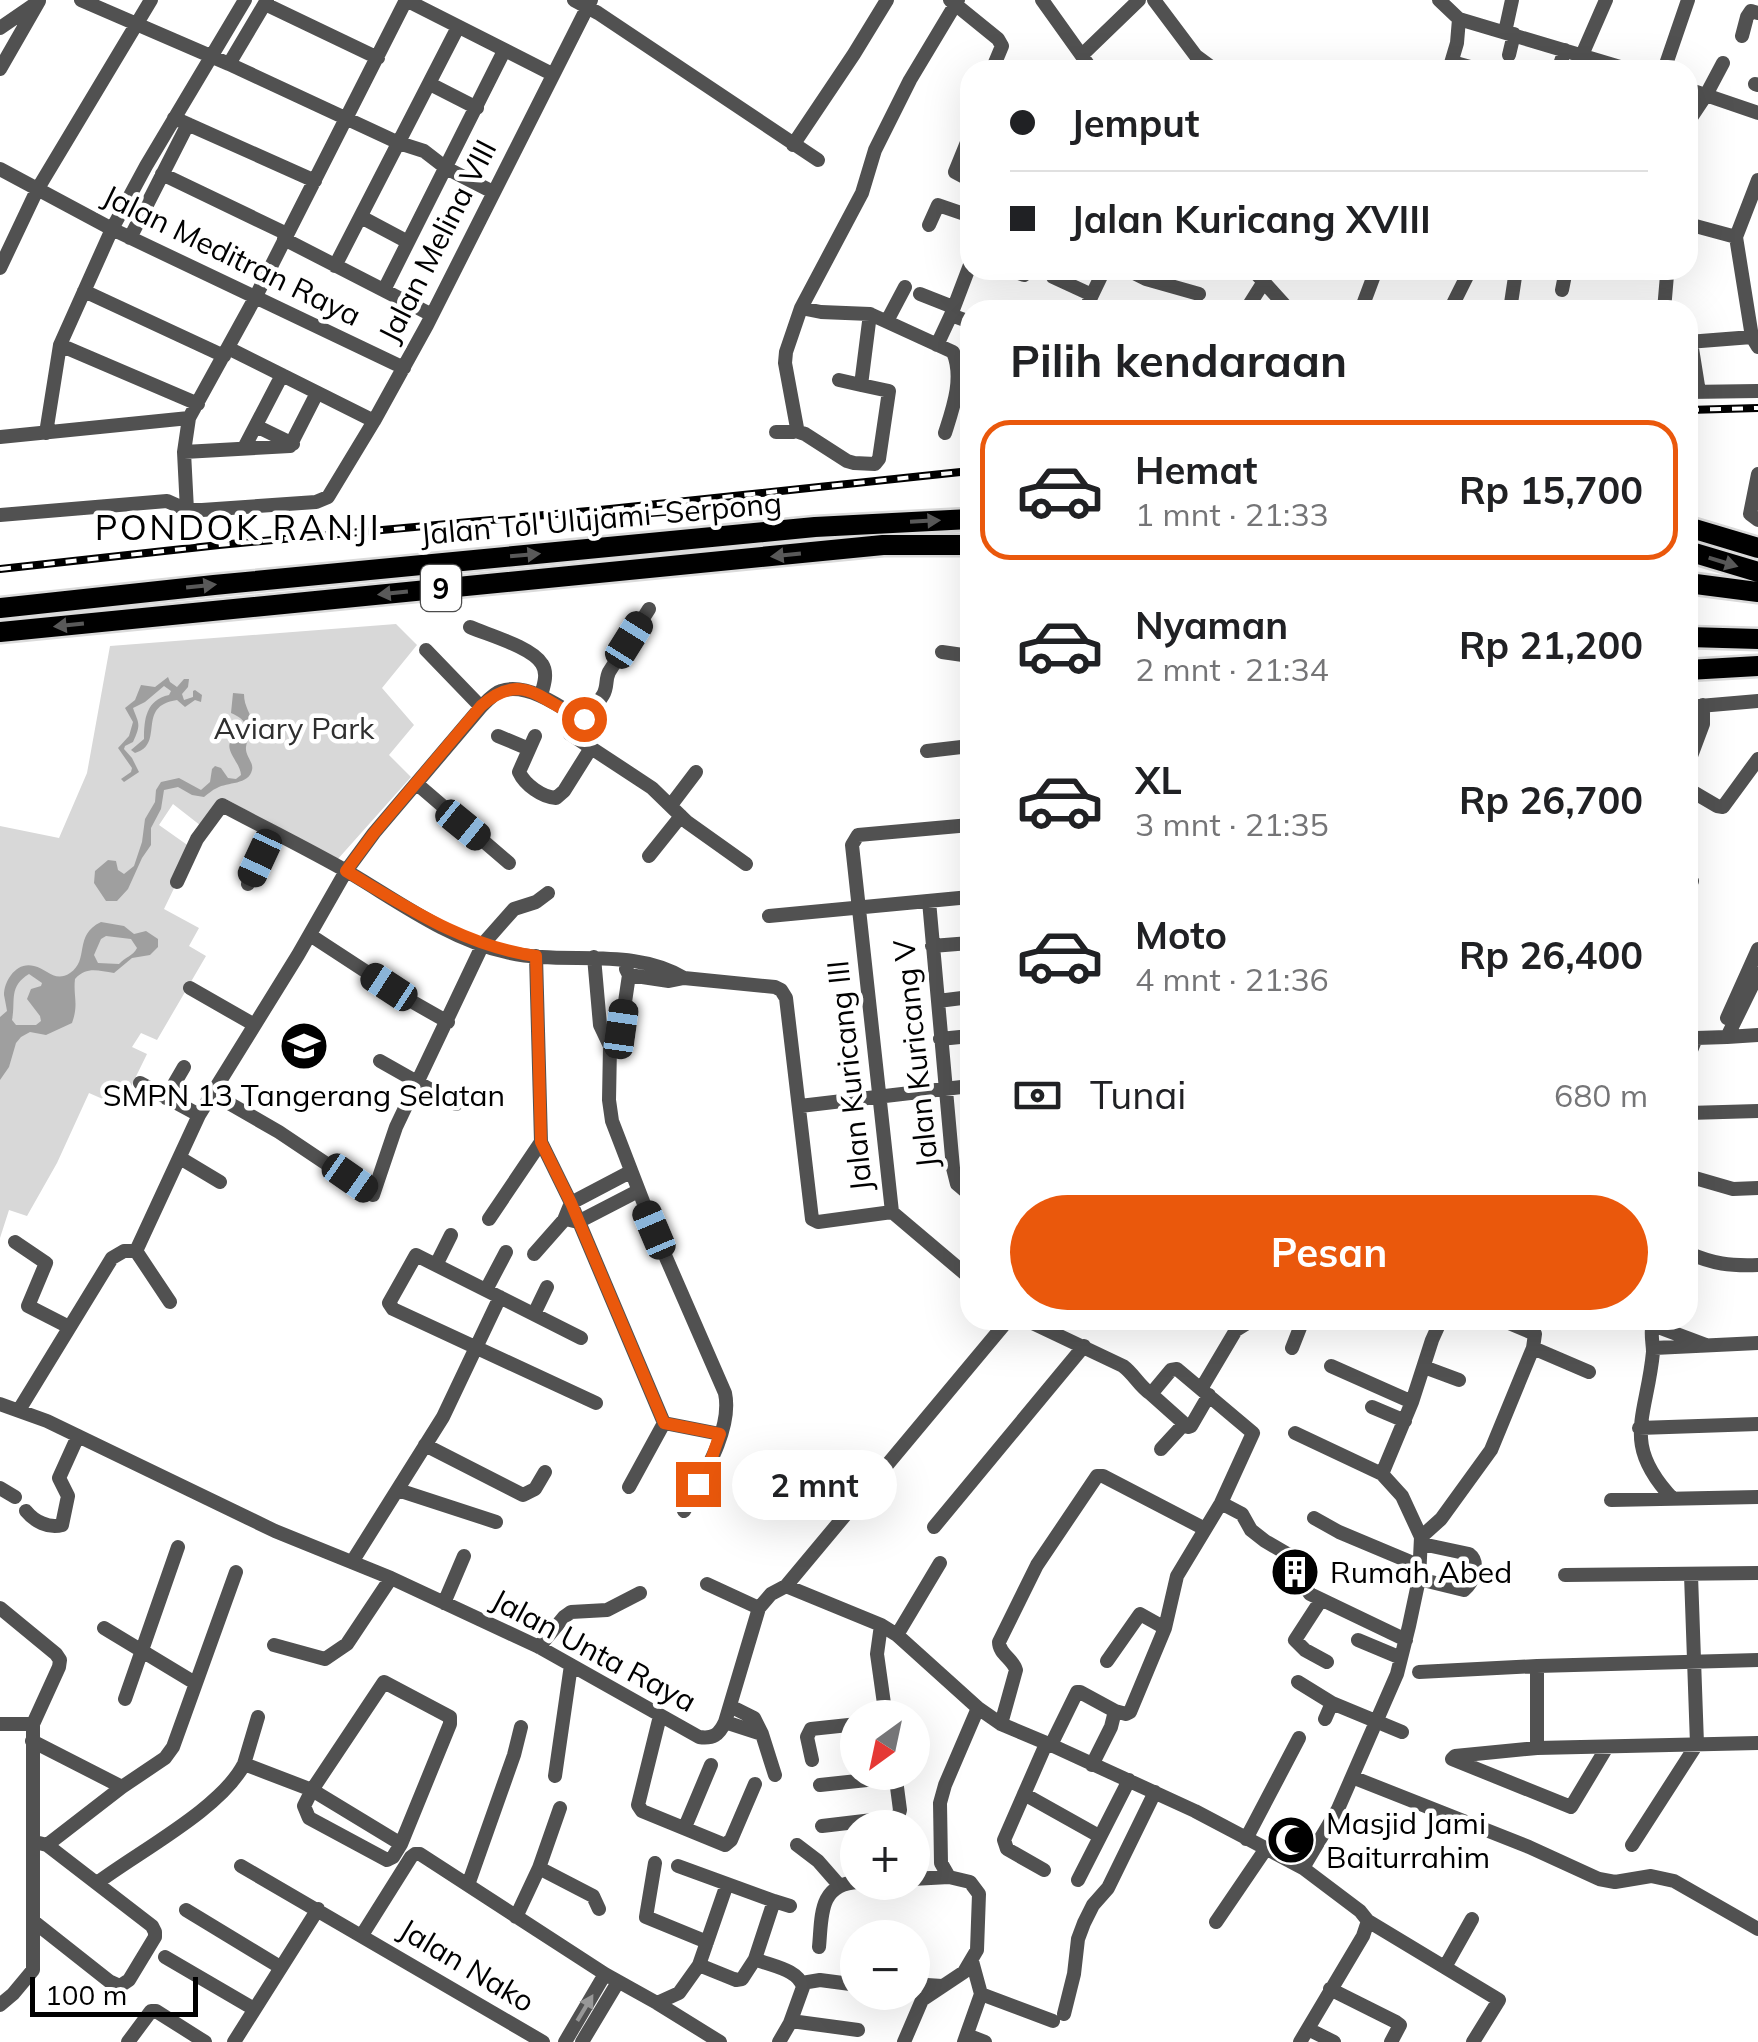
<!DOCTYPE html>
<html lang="id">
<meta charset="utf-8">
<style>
:root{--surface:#fff;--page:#f2f2f2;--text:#202124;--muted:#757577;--line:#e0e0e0;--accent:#ea580c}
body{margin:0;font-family:Mulish,sans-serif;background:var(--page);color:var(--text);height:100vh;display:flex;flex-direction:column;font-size:38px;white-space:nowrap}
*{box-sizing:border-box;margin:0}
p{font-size:32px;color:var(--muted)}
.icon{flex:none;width:55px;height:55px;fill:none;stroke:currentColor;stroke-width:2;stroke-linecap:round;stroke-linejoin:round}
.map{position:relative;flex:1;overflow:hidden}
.details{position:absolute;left:960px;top:300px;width:738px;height:1030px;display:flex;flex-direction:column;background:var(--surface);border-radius:30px;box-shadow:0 10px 40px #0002}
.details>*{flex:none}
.hud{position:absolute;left:960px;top:60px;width:738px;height:220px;border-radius:30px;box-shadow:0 10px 40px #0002;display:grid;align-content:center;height:220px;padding:0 50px;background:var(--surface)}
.needle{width:65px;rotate:213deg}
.tools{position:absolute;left:840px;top:1700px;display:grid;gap:20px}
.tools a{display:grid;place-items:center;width:90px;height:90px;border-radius:50%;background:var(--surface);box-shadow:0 10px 40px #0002;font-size:50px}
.scale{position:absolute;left:30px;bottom:25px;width:168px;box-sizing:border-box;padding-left:10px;border:5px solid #000;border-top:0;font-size:28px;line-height:35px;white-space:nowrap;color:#000;-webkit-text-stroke:8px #fff;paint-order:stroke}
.end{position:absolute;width:45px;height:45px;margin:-22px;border:12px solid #ea580c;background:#fff;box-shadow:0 0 0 5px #fff}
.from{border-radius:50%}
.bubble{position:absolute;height:70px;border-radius:35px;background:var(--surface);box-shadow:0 10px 40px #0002;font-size:32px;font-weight:700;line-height:70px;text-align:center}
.car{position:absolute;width:30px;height:60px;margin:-30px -15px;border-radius:12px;box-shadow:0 0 8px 2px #0007;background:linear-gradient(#222 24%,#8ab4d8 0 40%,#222 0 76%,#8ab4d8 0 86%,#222 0)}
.hud b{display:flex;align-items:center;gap:35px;height:95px;font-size:38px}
.hud b+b{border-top:2px solid var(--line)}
.hud i{width:25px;height:25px;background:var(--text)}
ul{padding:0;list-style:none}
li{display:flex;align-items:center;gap:30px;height:140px;margin:0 20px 15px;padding:0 30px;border:5px solid transparent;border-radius:30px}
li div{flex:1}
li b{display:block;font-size:38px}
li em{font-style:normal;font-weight:700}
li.on{border-color:var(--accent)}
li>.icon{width:90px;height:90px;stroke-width:1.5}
h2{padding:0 50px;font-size:45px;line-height:120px}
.pay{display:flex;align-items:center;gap:25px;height:110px;padding:0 50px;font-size:38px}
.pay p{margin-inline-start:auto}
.action{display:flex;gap:20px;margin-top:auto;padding:20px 50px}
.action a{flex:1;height:115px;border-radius:60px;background:var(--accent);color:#fff;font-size:40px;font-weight:700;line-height:115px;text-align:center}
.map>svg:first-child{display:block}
.green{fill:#d8d8d8}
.water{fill:#9f9f9f;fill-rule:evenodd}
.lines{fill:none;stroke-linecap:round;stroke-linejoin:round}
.highway-casing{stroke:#dbdbdb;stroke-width:25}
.minor{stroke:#515151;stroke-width:14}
.highway{stroke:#000;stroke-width:20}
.rail-casing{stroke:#000;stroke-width:8}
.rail{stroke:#fff;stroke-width:4;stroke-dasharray:11;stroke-linecap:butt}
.oneway{fill:#595959}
.oneway2{fill:#979797}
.route{stroke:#ea580c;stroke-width:12}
.labels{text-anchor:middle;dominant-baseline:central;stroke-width:9;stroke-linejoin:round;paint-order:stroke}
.shield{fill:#fff;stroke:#4c4c4c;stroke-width:2.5}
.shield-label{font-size:28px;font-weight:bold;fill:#000}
.street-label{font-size:30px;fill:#000;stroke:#fff}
.park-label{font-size:30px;fill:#2f2f2f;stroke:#fff}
.poi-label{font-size:30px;fill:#000;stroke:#fff;text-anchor:start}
.quarter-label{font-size:35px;letter-spacing:2.5px;fill:#000;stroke:#fff}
</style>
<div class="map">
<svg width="1758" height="2042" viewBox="0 0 1758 2042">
<rect width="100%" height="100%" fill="#fff"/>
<path class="green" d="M396,624L417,645L382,688L414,725L389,755L411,777L337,860L226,799L205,829L173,804L159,825L193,849L164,909L199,928L189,946L206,956L157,1040L141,1033L132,1047L147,1054L121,1107L89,1093L57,1163L27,1216L9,1210L0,1238V826L59,838L87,773L110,646Z"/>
<path class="water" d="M168,677L170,682L177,687L184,679H189L188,687L182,694L184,700L193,697V691L195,690L202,695L201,702L195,700L185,707L177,700C135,706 166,744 135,753L131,750L144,739C144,719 146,700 169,695L171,691L164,686L145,702L133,708C138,723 142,723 133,742L125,746L124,749L132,758L139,772L124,782L121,779L131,772L132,768L118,748L129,736L133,722L125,708L135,700L141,685L155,687Z
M233,693L244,694C244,707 251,713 253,725C255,734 247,738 246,747C245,756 254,762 252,770C249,785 227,782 217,788C212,790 208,794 204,797L192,795L178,787L164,790L161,809L151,828V845L142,858L128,889L117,901H106L94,883L95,871L108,860L116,861L118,870L124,874L134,866L142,842L145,819L155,802L156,790L161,782L179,778L201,790L210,782L212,769L215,766L221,768L228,778L236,779L241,775C241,764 224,750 231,741C234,737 240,736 245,734C249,722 240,717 231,713Z
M101,922L124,926L134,934L146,931L158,939V947L150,955L132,958L114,973C98,971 87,966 75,979C73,996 79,1004 72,1023L46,1035L30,1032L21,1037L16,1043L9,1067L0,1080V1017L7,1011C6,1005 5,1000 4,995C4,980 17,961 34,966C47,969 55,983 70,973C90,960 73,935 101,922ZM106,936L131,939L137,948C133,956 125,957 119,964L98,963L94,955L101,939ZM29,974L42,983L41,986L31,989L27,999L40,1016L41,1021L36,1025H16L12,1020C16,1000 8,987 29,974Z"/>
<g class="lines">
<g class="highway-casing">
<path id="highway" d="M1688,527L1758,548
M1688,551L1758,572
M1688,583L1758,592
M0,608L214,585L815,527L970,519
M0,632L883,545H970
M1688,637L1758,639
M1688,670L1758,666"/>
</g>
<path class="minor" d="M81,0L229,64L399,143L424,151L446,168L493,192
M406,0L552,74
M574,0L598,13L818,160
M950,0L998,39L1002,46L992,70
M1042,0L1092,70
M1154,0L1196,56L1215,70
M1439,0L1459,19L1630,70
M265,4L378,58
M0,28L32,6
M1505,32L1512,0
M1742,36L1747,17L1751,11L1758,13
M1082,55L1139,0
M1509,55L1514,34
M1582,55L1606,0
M1452,62L1481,70
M229,64L267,0
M0,69L39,1
M1449,70L1457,43L1459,19
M1558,70L1565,50
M1664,70L1688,0
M430,84L477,108
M1755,84L1758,85
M1688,89L1758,113
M174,118L315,181
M1688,122L1706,95L1723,63
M970,135L955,172L970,180
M793,145L854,54L887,0
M0,169L112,229L404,368
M162,174L287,234
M1758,180L1736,237L1752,337L1758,347
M361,217L408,242
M1688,224L1736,237
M929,225L938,205L970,216
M130,238L188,124
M284,239L432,315
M335,266L458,27
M0,268L37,190L151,0
M1011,270L1024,275
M1128,270L1146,279L1199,294
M1253,270L1289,310
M1053,277L1092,295L1104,270
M384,290L504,51
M1562,290L1566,270
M84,291L224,356
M920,294L953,307
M801,308L821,312L870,314L953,352C964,378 953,408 945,433
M1085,310L1092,295
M1246,310L1263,283
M1361,310L1376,270
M1450,310L1470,270
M1510,310L1516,270
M1664,310L1667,275
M951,315L970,322
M887,321L905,287
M1688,342L1752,337
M1691,342L1699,392
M60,345L198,404
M937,345L951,315L970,265
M228,348L374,421
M839,380L861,385
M1688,392L1758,391
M256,426L293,444
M796,431L805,434L847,461L854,463L875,464L879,459L889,391L861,385L870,314
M776,432H794L797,428L785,363L786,352L801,308L862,193L875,150L910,80L958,0
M46,433L60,345L112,229L146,166L245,0
M0,437L189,418
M244,448L282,375
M184,452L290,446L317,393
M1758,474L1750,514L1758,520
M187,510L184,452L189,418L255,298L406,0
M0,515L167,501L187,510H202L316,502L328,497L374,421L427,325L591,0
M649,609L609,672C605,680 608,687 603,695C594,711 580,718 570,731V734L652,788L687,822L746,864
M470,627C488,635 532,647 542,664C548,673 544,685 541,695
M426,650L481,707
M942,652L970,656
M1688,707L1758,701
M498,736L529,749
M535,736L519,772C525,785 542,797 556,798L564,791L591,748
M927,751L970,746
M1688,764L1703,724V705
M417,784L509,863
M1688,789L1717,806L1723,807L1758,759
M671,805L696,772
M970,825L858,835L852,845L892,1212L970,1278
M649,856L681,816
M1688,879L1692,881
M177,882L197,839L222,805C265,828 308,849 350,873C399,902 449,939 506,952C564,966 631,946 684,978
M248,884L273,832
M929,901L953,1168L957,1184L970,1195
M769,916L970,897
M310,935L411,1001L448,1022
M932,946L970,943
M536,956L541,1142L571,1203L664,1423L629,1487
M594,957L600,1025L610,1046L609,1100L612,1121L654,1230L725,1393C733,1430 701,1479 684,1511
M629,975L669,981L684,978L775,987L781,990L786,998L812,1219L818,1222L892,1212
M190,988L253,1024
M938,1001L970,997
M1688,1012V1017
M1727,1018L1758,949
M1727,1037L1758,1035
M940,1039L970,1036
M610,1046L621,1029L629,975L626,969
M1688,1058L1696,1038L1727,1037L1758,974
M380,1061L456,1104
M140,1083L199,1115
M213,1094L279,1132L373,1195L396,1127L483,944L514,909L536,902L548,893
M166,1098L184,1067
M800,1106L970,1086
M1688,1113L1758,1111
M180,1158L220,1182
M1688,1176L1733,1189L1758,1188
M489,1219L541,1142
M570,1220L578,1222L638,1191
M15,1242L46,1263L28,1306L69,1327
M136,1251L170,1302
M1688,1253C1714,1264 1729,1266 1758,1265
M534,1254L564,1220L571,1203L630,1172
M436,1265L451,1235
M486,1290L506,1252
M534,1314L547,1287
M1026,1320L1123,1366C1134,1374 1139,1386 1151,1394L1171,1370L1177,1369L1253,1433L1221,1503L1177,1576L1165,1628L1130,1712L1126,1714L1115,1711L1080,1692H1077L1051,1745
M1502,1320L1535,1334
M581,1338L416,1255L389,1303L393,1309L596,1403
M1292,1348L1303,1320
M1533,1348L1589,1372
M1654,1348L1758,1343
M1331,1366L1412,1402
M1424,1367L1459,1380
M1201,1389L1236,1330L1252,1320
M1151,1394L1188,1427L1191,1426L1209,1395
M0,1404L47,1421L275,1531L391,1578L539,1647L699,1737C713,1739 719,1735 725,1722L759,1608L771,1594L786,1586L881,1625L897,1635L978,1708L1001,1724L1051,1745L1195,1811L1303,1868L1360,1911L1368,1921L1499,2000L1473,2042
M1372,1407L1405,1421
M19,1410L112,1258L124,1251H136L199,1115L298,955L346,871L374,833L481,707C487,701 494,693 501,691C526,682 560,706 580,719
M664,1423L720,1434
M1639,1428L1758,1424
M1295,1433L1382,1474
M425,1445L523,1495L535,1489L545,1472
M1161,1449L1184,1424
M0,1488L15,1497
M398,1490L496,1522
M1673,1499C1620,1443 1647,1417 1653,1352C1653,1344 1651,1337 1652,1329L1658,1327L1706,1345
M1611,1500L1758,1497
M1221,1503L1242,1514L1251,1530L1265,1541L1303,1563L1307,1573L1305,1587L1310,1594L1406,1640
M26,1511C34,1521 49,1529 62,1525L68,1496L59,1478L78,1436
M1314,1518L1339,1532L1420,1566
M934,1527L1084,1346
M1421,1537L1441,1519L1491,1450L1533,1348L1535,1334
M352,1562L443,1417L500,1297
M1565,1575L1758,1573
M1419,1579L1464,1590C1474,1582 1480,1562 1469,1554L1422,1544
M707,1584L759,1608
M786,1586L1008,1320
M1321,1600L1295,1640L1305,1650L1327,1662
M444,1603L464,1556
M0,1608L56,1654L60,1660L59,1667L33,1724V1970L13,1994L0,2005
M881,1625L877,1654L886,1718
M104,1628L195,1683
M897,1635L940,1563
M1358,1640L1401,1658
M274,1645L325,1659L347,1644L391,1578
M539,1647L564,1617L571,1612L607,1610L640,1593
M1107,1661L1140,1614L1165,1628
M1537,1666V1748
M1419,1672L1537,1666L1758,1660
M384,1682L450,1717V1724L401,1844L393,1857L387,1860L309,1818L304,1806L312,1790Z
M1298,1682L1332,1703L1402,1732
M125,1699L178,1547
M730,1706L754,1718L762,1734L775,1775
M660,1716L638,1805L642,1811L725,1845L731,1840L755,1784
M1325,1719L1332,1703
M725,1722L762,1734
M0,1724H33
M1001,1724L1016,1670C1013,1659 999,1654 999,1642L1037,1565L1097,1476H1103L1205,1529
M32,1741L122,1787L47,1845L39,1843
M1452,1759L1455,1756L1537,1748L1758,1743
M1452,1759L1571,1807L1607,1747
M812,1760L807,1737L811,1729L858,1724
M244,1764L258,1717
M1092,1765L1111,1727L1115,1711
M555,1776L571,1665
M1352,1777L1529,1847L1599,1879L1615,1882L1651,1876L1674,1881L1758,1929
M820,1785L895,1777
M122,1787L165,1758L173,1747L236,1572
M1024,1794L1099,1836
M822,1826L898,1817L900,1810L895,1772
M685,1827L711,1765
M1246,1839L1299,1738
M797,1845L818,1861L839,1885
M1632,1845L1697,1744L1691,1575
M655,1863L646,1917L707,1942
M241,1866L543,2042
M678,1866L774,1901
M539,1868L593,1896L599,1909
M1303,1868L1338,1809L1397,1674L1409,1626L1419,1579L1421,1537L1402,1496L1382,1474L1412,1402L1432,1340L1441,1320
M1044,1870L1007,1849L1004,1840L1046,1744
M912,1879L949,1877
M1078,1880L1129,1780
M97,1883C138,1852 222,1808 244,1764L312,1790L401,1844
M468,1885L514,1755L521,1727
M186,1910L280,1967
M516,1917L539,1868L560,1808
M33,1921L109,1981L120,1986L129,1980L155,1937V1932L152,1926L47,1845
M1216,1922L1265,1850
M362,1935L411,1857L415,1854H420L605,1974L657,2003L679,1993L699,1965L727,1884
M819,1947C822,1917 818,1884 858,1882
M165,1957L254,2009
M755,1959C771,1966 798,1969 803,1987L790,2023L779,2042
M699,1965L736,1980L742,1979L755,1959L774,1901L790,1906
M1445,1967L1472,1919
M802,1983L820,1980L858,1985
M912,1984L942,1986
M1330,1989L1396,2022L1400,2025L1391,2042
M981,1994L1053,2021
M657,2003L720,2042
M1064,2014L1074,1974L1078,1939L1084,1923L1093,1905L1108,1888L1155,1792
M791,2021L858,2030
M1308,2029L1334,2042
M967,2035L985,2042
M128,2042L151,2011H156L205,2042
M234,2042L318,1909
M565,2042L605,1974
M582,2042L618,1982
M904,2042L922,2000L964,1972L977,1950L979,1894L970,1882L949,1877L941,1863L940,1803L945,1785L978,1708
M964,2042L981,1994L972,1961
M1300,2042L1363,1936L1368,1921"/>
<use href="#highway" class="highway"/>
<g class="rail-casing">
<path id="rail" d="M1688,410L1758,408
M0,569L219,545L610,509L970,471"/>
</g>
<use href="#rail" class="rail"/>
</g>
<defs><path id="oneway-solid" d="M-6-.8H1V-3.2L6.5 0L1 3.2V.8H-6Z" transform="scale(2.5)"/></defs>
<g class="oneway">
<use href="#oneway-solid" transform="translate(925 521) rotate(-3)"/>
<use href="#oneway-solid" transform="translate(525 555) rotate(-5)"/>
<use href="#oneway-solid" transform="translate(786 555) rotate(174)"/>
<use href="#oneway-solid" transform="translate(1723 562) rotate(17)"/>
<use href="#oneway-solid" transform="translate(201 586) rotate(-6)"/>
<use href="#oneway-solid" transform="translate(393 593) rotate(174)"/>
<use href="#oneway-solid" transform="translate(69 625) rotate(174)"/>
</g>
<use class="oneway2" href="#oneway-solid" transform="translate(585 2008) rotate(-59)"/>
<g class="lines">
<path class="route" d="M584,719C544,706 525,667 481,706L374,833L346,871C407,907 464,946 536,956L541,1142L571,1203L664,1423L720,1434L712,1457L698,1484"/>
</g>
<defs>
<g id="school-disc" transform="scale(2.5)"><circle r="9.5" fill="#000" stroke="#fff"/><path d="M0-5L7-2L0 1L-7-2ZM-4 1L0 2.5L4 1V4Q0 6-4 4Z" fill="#fff"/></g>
<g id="building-disc" transform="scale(2.5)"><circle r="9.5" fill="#000" stroke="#fff"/><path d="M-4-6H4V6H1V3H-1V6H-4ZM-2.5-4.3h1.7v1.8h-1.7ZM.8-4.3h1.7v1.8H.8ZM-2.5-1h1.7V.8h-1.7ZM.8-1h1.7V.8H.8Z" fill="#fff"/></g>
<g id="mosque-disc" transform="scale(2.5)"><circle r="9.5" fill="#000" stroke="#fff"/><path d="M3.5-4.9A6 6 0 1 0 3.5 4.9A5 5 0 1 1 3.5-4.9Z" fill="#fff"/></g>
</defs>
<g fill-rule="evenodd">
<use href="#school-disc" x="304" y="1046"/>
<use href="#building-disc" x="1295" y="1572"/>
<use href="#mosque-disc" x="1291" y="1840"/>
</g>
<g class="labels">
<rect class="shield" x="421" y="565" width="40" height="46" rx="8"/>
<g class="shield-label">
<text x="441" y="588">9</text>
</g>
<g class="street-label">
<text transform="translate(437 241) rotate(-63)">Jalan Melina VIII</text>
<text transform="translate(232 255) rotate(26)">Jalan Meditran Raya</text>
<text transform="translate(601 518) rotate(-5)">Jalan Tol Ulujami–Serpong</text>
<text transform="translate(915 1054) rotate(-96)">Jalan Kuricang V</text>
<text transform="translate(849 1076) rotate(-96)">Jalan Kuricang III</text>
<text transform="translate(594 1650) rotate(28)">Jalan Unta Raya</text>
<text transform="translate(467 1965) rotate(31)">Jalan Nako</text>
</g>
<g class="park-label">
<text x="294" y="728">Aviary Park</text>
</g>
<g class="poi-label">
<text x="304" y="1095" text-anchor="middle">SMPN 13 Tangerang Selatan</text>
<text x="1330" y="1572">Rumah Abed</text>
<text x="1326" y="1823">Masjid Jami<tspan x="1326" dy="34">Baiturrahim</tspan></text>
</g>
<g class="quarter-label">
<text x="238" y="527">PONDOK RANJI</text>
</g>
</g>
</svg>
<div class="tools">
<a><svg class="needle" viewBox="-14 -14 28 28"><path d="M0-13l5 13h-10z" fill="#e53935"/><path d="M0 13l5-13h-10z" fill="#757577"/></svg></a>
<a>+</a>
<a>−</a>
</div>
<div class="scale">100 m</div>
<i class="end from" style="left:584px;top:719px"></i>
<i class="end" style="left:698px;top:1484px"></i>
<div class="bubble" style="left:732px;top:1450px;width:165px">2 mnt</div>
<i class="car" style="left:629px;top:640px;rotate:32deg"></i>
<i class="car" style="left:463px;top:825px;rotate:129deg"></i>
<i class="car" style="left:260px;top:858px;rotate:205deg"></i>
<i class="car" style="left:389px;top:987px;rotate:303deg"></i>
<i class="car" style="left:621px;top:1029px;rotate:8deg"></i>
<i class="car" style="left:350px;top:1178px;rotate:125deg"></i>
<i class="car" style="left:654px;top:1230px;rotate:337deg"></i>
<div class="hud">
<b><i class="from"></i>Jemput</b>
<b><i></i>Jalan Kuricang XVIII</b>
</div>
<section class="details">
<h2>Pilih kendaraan</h2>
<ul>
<li class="on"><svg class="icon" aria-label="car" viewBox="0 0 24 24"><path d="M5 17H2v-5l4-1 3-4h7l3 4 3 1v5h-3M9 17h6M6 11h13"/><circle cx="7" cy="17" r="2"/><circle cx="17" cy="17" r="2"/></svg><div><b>Hemat</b><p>1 mnt · 21:33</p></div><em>Rp 15,700</em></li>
<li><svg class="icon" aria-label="car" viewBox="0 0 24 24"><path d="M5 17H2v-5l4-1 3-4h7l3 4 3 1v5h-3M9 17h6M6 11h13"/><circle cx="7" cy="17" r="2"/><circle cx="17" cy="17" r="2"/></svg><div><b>Nyaman</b><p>2 mnt · 21:34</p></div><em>Rp 21,200</em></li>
<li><svg class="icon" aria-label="car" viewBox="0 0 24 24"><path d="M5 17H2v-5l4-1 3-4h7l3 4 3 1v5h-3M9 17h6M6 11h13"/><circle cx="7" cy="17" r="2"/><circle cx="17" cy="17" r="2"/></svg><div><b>XL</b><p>3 mnt · 21:35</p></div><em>Rp 26,700</em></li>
<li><svg class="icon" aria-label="car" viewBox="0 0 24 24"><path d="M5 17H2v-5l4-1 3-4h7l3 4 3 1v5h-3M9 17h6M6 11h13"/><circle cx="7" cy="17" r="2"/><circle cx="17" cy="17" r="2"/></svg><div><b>Moto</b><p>4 mnt · 21:36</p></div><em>Rp 26,400</em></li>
</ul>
<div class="pay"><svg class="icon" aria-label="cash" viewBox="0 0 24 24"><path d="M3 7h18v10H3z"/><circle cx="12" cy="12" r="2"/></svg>Tunai<p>680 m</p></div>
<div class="action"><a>Pesan</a></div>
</section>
</div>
